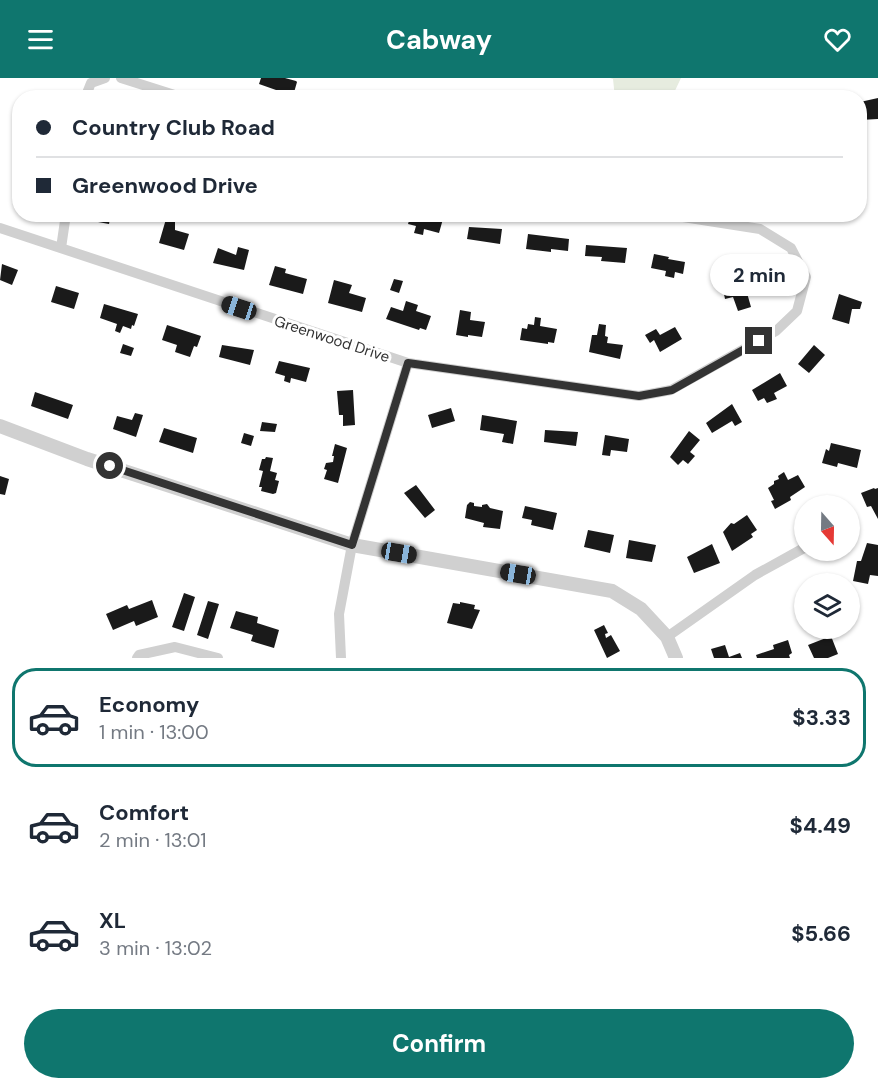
<!DOCTYPE html>
<meta charset="utf-8">
<style>
:root{--surface:#fff;--page:#f6f6f7;--text:#1f2937;--muted:#747a83;--line:#e0e1e3;--accent:#0f766e}
body{margin:0;font-family:"DM Sans",sans-serif;background:var(--page);color:var(--text);height:100vh;display:flex;flex-direction:column;font-size:22px;white-space:nowrap}
*{box-sizing:border-box;margin:0}
p{font-size:20px;color:var(--muted)}
.icon{flex:none;width:33px;height:33px;fill:none;stroke:currentColor;stroke-width:2;stroke-linecap:round;stroke-linejoin:round}
.map{position:relative;height:580px;overflow:hidden}
.drawer{display:flex;flex-direction:column;background:var(--surface);flex:1}
.drawer>*{flex:none}
.guide{position:absolute;left:12px;top:12px;width:855px;height:132px;border-radius:24px;box-shadow:0 2px 4px #0004;display:grid;align-content:center;height:132px;padding:0 24px;background:var(--surface)}
.needle{width:39px;rotate:160deg}
.buttons{position:absolute;left:794px;top:417px;display:grid;gap:12px}
.buttons a{display:grid;place-items:center;width:66px;height:66px;border-radius:50%;background:var(--surface);box-shadow:0 2px 4px #0004;font-size:30px}
.end{position:absolute;width:27px;height:27px;margin:-14px;border:8px solid #333;background:#fff;box-shadow:0 0 0 3px #fff}
.from{border-radius:50%}
.bubble{position:absolute;height:42px;border-radius:21px;background:var(--surface);box-shadow:0 2px 4px #0004;font-size:20px;font-weight:700;line-height:42px;text-align:center}
.car{position:absolute;width:18px;height:36px;margin:-18px -9px;border-radius:8px;box-shadow:0 0 4px 2px #0007;background:linear-gradient(#222 24%,#8ab4d8 0 40%,#222 0 76%,#8ab4d8 0 86%,#222 0)}
.guide b{display:flex;align-items:center;gap:21px;height:57px;font-size:22px}
.guide b+b{border-top:2px solid var(--line)}
.guide i{width:15px;height:15px;background:var(--text)}
ul{padding:10px 0 0;list-style:none}
li{display:flex;align-items:center;gap:18px;height:99px;margin:0 12px 9px;padding:0 12px;border:3px solid transparent;border-radius:24px}
li div{flex:1}
li b{display:block;font-size:22px}
li em{font-style:normal;font-weight:700}
li.active{border-color:var(--accent)}
li>.icon{width:54px;height:54px;stroke-width:1.5}
.action{display:flex;gap:12px;margin-top:auto;padding:12px 24px}
.action a{flex:1;height:69px;border-radius:36px;background:var(--accent);color:#fff;font-size:24px;font-weight:700;line-height:69px;text-align:center}
header{display:flex;justify-content:space-between;align-items:center;height:78px;padding:0 24px;background:var(--accent);color:#fff;font-size:27px;font-weight:700}
.map>svg:first-child{display:block}
.green{fill:#e6ecdf}
.building{fill:#1a1a1a}
.lines{fill:none;stroke-linecap:round;stroke-linejoin:round}
.minor{stroke:#d0d0d0;stroke-width:10}
.tertiary{stroke:#d0d0d0;stroke-width:14}
.route{stroke:#333;stroke-width:8}
.labels{text-anchor:middle;dominant-baseline:central;stroke-width:6;stroke-linejoin:round;paint-order:stroke}
.street-label{font-size:15px;fill:#333;stroke:#fff}
</style>
<header><svg class="icon" aria-label="menu" viewBox="0 0 24 24"><path d="M4 6h16M4 12h16M4 18h16"/></svg>Cabway<svg class="icon" aria-label="heart" viewBox="0 0 24 24"><path d="M12 20l-8-8c-3-5 5-10 8-4 3-6 11-1 8 4z"/></svg></header>
<div class="map">
<svg width="878" height="580" viewBox="0 0 878 580">
<rect width="100%" height="100%" fill="#fff"/>
<path class="green" d="M610,0H681L672,19L615,20L613,1Z"/>
<path class="building" d="M261,0H285L296,3L297,4L293,18L259,6Z
M320,13L340,19V20H318Z
M878,20V41L860,42V24Z
M99,136H111L109,146L98,144Z
M411,136L427,139L428,137L443,141L439,155L424,151L423,157L414,155L416,148L408,146Z
M166,141L175,144V152L189,156L184,172L159,165Z
M469,149L502,151L500,166L467,161Z
M528,156L569,161L568,173L551,171V174L526,171Z
M586,167L627,170L625,185L601,183L602,179L585,178Z
M238,169L249,172L244,192L213,185L218,170L236,177Z
M654,176L669,179L668,181L685,184L683,196L675,194L674,200L665,198L666,193L651,190Z
M2,186L18,192L12,207L0,202Z
M275,188L286,191L285,195L307,201L303,216L269,207Z
M739,199L744,215H747L751,229L738,233L733,219L725,221L724,216L728,214L724,204Z
M394,201L403,203L399,215L390,212Z
M334,202L352,207L349,215L366,220L362,234L328,225Z
M56,208L79,215L74,231L51,224Z
M839,216L862,224L860,231H852L849,246L832,241Z
M406,223L418,227L416,233L431,238L426,252L420,250L419,252L386,241L391,229L403,233Z
M104,226L138,236L134,248L132,247L131,251L123,248L120,255L115,253L117,246L100,240Z
M460,232L471,234L470,242L485,244L482,259L468,257V259L456,257Z
M535,239L541,240L540,248L557,251L554,265L548,264V266L520,262L522,250L527,251L528,246L534,247Z
M599,246L606,247L605,258L608,259L607,265L623,267L620,281L589,274L592,257H597Z
M167,247L201,258L197,269L194,268L190,279L175,274L177,267L162,262Z
M675,249L682,261L660,274L654,262L650,265L645,257L656,251L660,257Z
M123,266L134,270L131,278L120,275Z
M222,267L254,272L250,287L219,279Z
M814,267L825,277L809,295L798,286Z
M279,283L310,290L306,304L291,300L290,305L284,303L285,298L275,295Z
M780,295L787,308L774,315L777,321L767,325L764,320L758,323L752,312Z
M353,312L355,347L343,348V337H339L337,313Z
M35,314L73,327L68,341L31,328Z
M732,326L742,344L735,348L732,343L712,355L706,345Z
M451,330L455,343L432,350L428,337Z
M135,335L143,337L136,359L113,351L117,338L132,342Z
M482,337L517,343L513,366L502,364L504,356L480,352Z
M262,344L277,346L275,354L260,353Z
M164,350L197,360L193,375L159,364Z
M545,352L578,354L576,368L544,364Z
M689,353L700,362L690,374L695,378L688,386L683,382L678,387L670,379Z
M244,355L254,358L251,368L241,365Z
M605,357L629,361L627,374L611,372L610,378L602,377Z
M831,365L861,372L857,390L838,385L837,389L822,385L826,371L829,373Z
M335,366L347,370L338,405L324,401L327,392L324,391L326,385L333,384L334,378H332Z
M266,379L273,380L270,393L277,395L275,402L279,403L276,415L273,416L261,413L262,409H259L263,393L259,392L262,381H265Z
M784,394L788,402L798,397L805,409L790,419L791,422L775,431L771,423L774,422L768,410L774,406V403L779,401L778,398Z
M0,398L9,401L5,417L0,416Z
M416,407L435,432L425,440L404,415Z
M874,410L875,411L878,410V441L871,428L867,429L861,415Z
M470,424L474,425V428L482,429V427L487,426L490,430L503,433L500,451L483,449L484,445L465,440L467,427Z
M525,428L557,435L553,452L531,447L532,442L522,440Z
M747,437L757,452L751,456L753,459L732,473L723,454L731,445L734,446Z
M588,452L614,457L610,475L584,469Z
M629,462L656,467L652,484L626,480Z
M867,465L878,467V498L870,497L868,506L853,503L857,483H861Z
M712,466L720,485L694,495L687,479Z
M184,515L195,519L184,553L172,549Z
M152,522L158,539L136,548L134,543L113,552L106,536L127,527L129,531Z
M208,523L219,526L208,561L197,557Z
M460,524L475,527L474,531L480,532L472,551L447,545L453,525L460,526Z
M236,533L258,539L257,545L279,552L274,570L251,563L253,557L230,550Z
M604,547L608,555L605,556L606,560L611,557L620,573L607,580L594,552Z
M831,558L838,576L828,580H814L808,567Z
M788,562L792,575L789,577L790,580H757L756,577L774,571L773,567Z
M725,567L729,579L740,575L742,580H714L711,571Z"/>
<g class="lines">
<path class="minor" d="M121,0L184,20
M85,20L91,5L105,0
M0,150L408,285L639,318L671,312L776,253L797,233L806,199L791,170L760,151L664,136
M61,170L66,136
M667,559L755,497L804,470
M137,580L139,577L175,569L218,580
M341,580L339,536L352,467L408,285"/>
<path class="tertiary" d="M0,348L87,381L352,467L612,513L641,531L667,559L676,580"/>
</g>
<g class="lines">
<path class="route" d="M110,388L352,467L408,285L639,318L672,312L759,263"/>
</g>
<g class="labels">
<g class="street-label">
<text transform="translate(332 261) rotate(18)">Greenwood Drive</text>
</g>
</g>
</svg>
<div class="buttons">
<a><svg class="needle" viewBox="-14 -14 28 28"><path d="M0-13l5 13h-10z" fill="#e53935"/><path d="M0 13l5-13h-10z" fill="#747a83"/></svg></a>
<a><svg class="icon" aria-label="layers" viewBox="0 0 24 24"><path d="M12 4l9 5-9 5-9-5zM3 14l9 5 9-5"/></svg></a>
</div>
<i class="end from" style="left:110px;top:388px"></i>
<i class="end" style="left:759px;top:263px"></i>
<div class="bubble" style="left:710px;top:176px;width:99px">2 min</div>
<i class="car" style="left:239px;top:230px;rotate:288deg"></i>
<i class="car" style="left:399px;top:475px;rotate:100deg"></i>
<i class="car" style="left:518px;top:496px;rotate:280deg"></i>
<div class="guide">
<b><i class="from"></i>Country Club Road</b>
<b><i></i>Greenwood Drive</b>
</div>
</div>
<section class="drawer">
<ul>
<li class="active"><svg class="icon" aria-label="car" viewBox="0 0 24 24"><path d="M5 17H2v-5l4-1 3-4h7l3 4 3 1v5h-3M9 17h6M6 11h13"/><circle cx="7" cy="17" r="2"/><circle cx="17" cy="17" r="2"/></svg><div><b>Economy</b><p>1 min · 13:00</p></div><em>$3.33</em></li>
<li><svg class="icon" aria-label="car" viewBox="0 0 24 24"><path d="M5 17H2v-5l4-1 3-4h7l3 4 3 1v5h-3M9 17h6M6 11h13"/><circle cx="7" cy="17" r="2"/><circle cx="17" cy="17" r="2"/></svg><div><b>Comfort</b><p>2 min · 13:01</p></div><em>$4.49</em></li>
<li><svg class="icon" aria-label="car" viewBox="0 0 24 24"><path d="M5 17H2v-5l4-1 3-4h7l3 4 3 1v5h-3M9 17h6M6 11h13"/><circle cx="7" cy="17" r="2"/><circle cx="17" cy="17" r="2"/></svg><div><b>XL</b><p>3 min · 13:02</p></div><em>$5.66</em></li>
</ul>
<div class="action"><a>Confirm</a></div>
</section>
